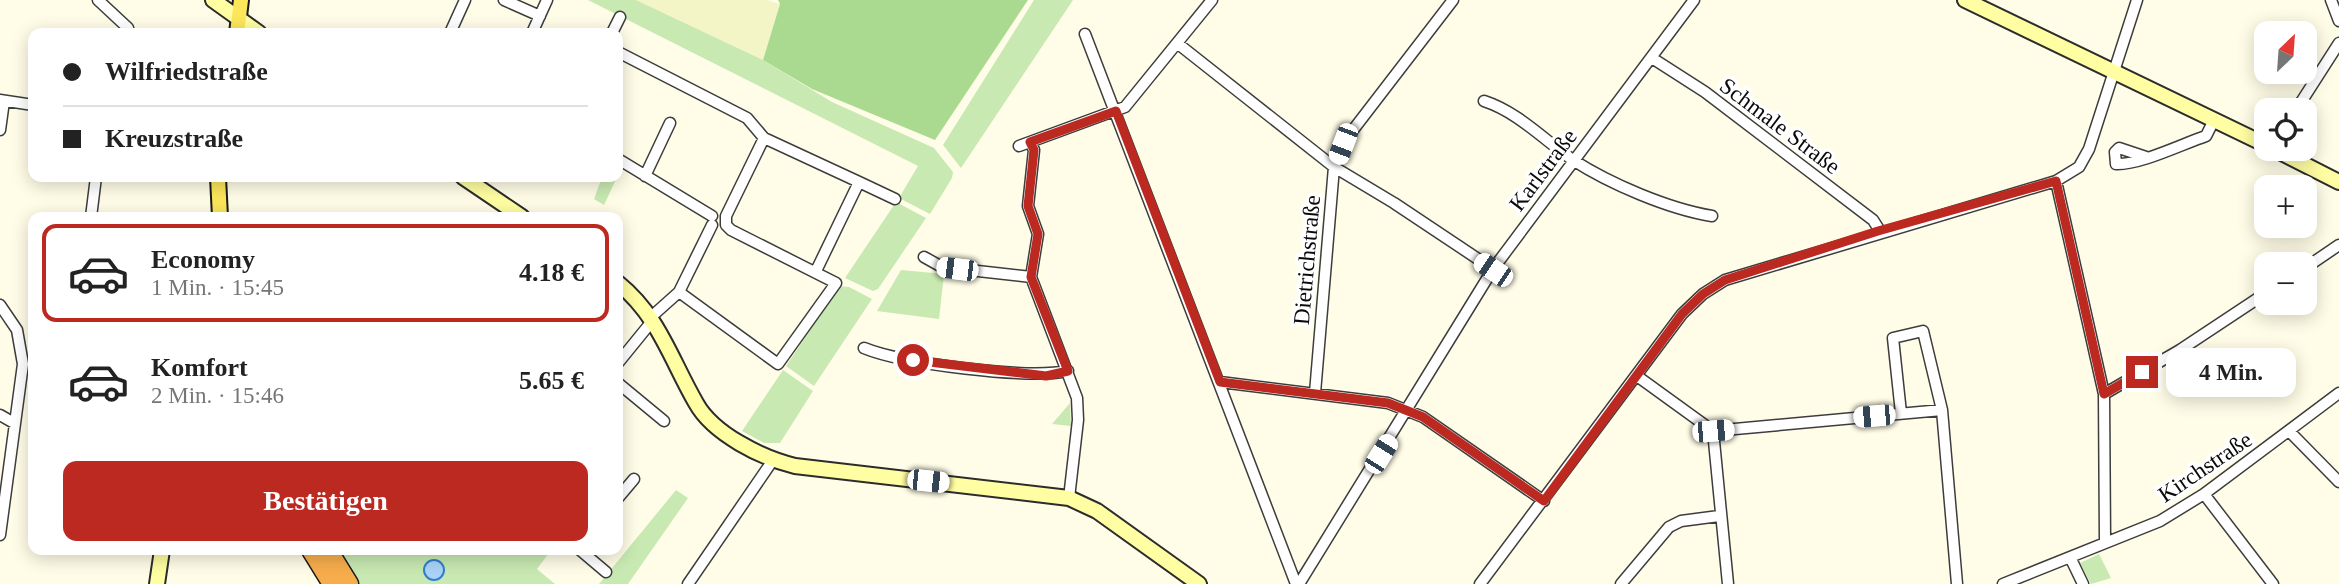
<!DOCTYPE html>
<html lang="de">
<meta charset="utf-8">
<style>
:root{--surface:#fff;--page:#f6f6f6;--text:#222;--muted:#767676;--line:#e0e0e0;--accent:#bc2920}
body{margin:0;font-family:Georgia,serif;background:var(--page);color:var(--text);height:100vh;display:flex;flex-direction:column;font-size:26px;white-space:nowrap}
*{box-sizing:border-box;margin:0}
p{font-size:23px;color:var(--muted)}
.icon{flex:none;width:38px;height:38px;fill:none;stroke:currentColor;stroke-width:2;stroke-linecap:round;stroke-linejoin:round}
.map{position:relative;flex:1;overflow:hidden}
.sheet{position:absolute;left:28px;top:212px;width:595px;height:343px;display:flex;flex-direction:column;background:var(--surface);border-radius:14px;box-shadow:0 4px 18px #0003}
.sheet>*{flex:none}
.guide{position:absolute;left:28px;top:28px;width:595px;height:154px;border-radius:14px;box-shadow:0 4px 18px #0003;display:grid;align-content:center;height:154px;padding:0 35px;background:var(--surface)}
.needle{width:46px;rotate:25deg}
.fabs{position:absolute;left:2254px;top:21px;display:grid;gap:14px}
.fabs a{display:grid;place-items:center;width:63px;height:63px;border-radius:14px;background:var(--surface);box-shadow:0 4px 18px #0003;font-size:35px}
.end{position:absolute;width:32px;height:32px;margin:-16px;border:9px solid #bc2920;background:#fff;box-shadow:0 0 0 4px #fff}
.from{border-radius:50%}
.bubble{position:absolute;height:49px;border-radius:14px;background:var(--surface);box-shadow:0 4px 18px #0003;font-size:23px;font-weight:800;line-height:49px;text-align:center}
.car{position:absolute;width:21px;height:42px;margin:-21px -10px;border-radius:9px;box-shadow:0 0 5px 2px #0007;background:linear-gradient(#fff 24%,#345 0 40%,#fff 0 76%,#345 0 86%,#fff 0)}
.guide b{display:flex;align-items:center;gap:24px;height:66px;font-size:26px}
.guide b+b{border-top:2px solid var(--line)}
.guide i{width:18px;height:18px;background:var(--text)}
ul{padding:12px 0 0;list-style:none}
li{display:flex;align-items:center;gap:21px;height:98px;margin:0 14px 10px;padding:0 21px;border:4px solid transparent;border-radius:14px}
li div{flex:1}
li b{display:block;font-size:26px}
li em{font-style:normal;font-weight:800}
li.current{border-color:var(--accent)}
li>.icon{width:63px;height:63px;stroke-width:1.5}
.action{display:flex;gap:14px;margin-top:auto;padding:14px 35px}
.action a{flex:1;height:80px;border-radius:14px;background:var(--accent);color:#fff;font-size:28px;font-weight:800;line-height:80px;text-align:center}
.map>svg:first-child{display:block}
.farmland{fill:#f4f5c7}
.green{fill:#c8e9b1}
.forest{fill:#aada90}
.water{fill:#abd3f7;stroke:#307fd0;stroke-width:2}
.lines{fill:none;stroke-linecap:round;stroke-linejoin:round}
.street-casing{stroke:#3d3d3d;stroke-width:13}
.secondary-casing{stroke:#2c2c2c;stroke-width:18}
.primary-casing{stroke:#1b1b1b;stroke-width:18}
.highway-casing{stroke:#1b1b1b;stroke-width:21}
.street{stroke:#fff;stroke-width:10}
.secondary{stroke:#fffea2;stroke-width:14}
.primary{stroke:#fce65a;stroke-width:14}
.highway{stroke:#f8ad4c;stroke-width:18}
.route{stroke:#bc2920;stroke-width:9}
.labels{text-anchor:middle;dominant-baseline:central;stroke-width:7;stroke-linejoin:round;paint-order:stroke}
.street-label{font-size:23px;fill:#0a0a0a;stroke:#fff}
</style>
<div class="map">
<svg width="2339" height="584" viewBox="0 0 2339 584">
<rect width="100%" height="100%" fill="#fffde7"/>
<path class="farmland" d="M636,0H767L780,4L763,60Z"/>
<path class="green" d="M588,0H636L763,60L832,102L934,148L953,172L952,178L930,214L899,198L918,166Z
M1034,0H1073L961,168L943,145Z
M602,177H617L604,205L594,199Z
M896,202L926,218L878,289L873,291L845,278Z
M901,270L944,274L939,319L877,311Z
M840,286L849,287L872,299L814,386L786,366Z
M783,370L813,391L780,443H764L742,431Z
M1070,402L1071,426L1052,424L1070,403Z
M676,490L688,498L628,584H599Z
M336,550H544L549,553L537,569L555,584H359Z
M2099,554L2111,578L2091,584L2080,563Z"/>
<path class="forest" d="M778,0H1028L935,140L812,89L763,60L780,4Z"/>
<path class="water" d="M424 570a10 10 0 1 1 20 0a10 10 0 1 1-20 0Z"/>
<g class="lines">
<g class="street-casing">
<path id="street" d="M98,0L128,28L126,33
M504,0L540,16
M2331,0L2339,21
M450,33L465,0
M532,33L547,0
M612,33L620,17
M1085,34L1296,584
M1177,43L1334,167L1394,203L1493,269
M618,52L747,118L764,138
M1652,58L1705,92L1873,220L1880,231
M0,100L33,105
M1484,101C1518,112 1544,140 1573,160C1610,184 1669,209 1712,216
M2296,110L2339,43
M0,130L4,101
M1030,142L1034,150L1028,206L1038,234L1031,277
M1019,146L1125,107L1212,0
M2146,157L2119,148L2115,152L2116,164C2140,165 2182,144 2206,136L2214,120
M618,159L712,216
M645,176L670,123
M2056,181L2104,394L2105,541
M859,182L895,199
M91,217L96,177
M726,225V216L764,138L859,182L816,271
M924,257L942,267L1031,277L1077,398L1078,420L1069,498
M2305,268L2339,245
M679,292L778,364L836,283L731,230L726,225
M0,305L17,330L23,364L0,535
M651,317L679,292L712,225
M864,348C903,364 1027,379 1068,371
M618,363L653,320
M1637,376L1713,431L1942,410
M1220,382L1388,403L1423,417L1544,501
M618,383L664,421
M1315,393L1334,167L1343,143L1453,0
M2104,394L2180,350L2266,293
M1901,413L1893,338L1923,331L1942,410L1957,584
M0,415L14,423
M1713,431L1728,584
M2290,432L2339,482
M2204,494L2273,584
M618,498L634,479
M580,550L606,572
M2070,557L2083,584
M688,584L773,460
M1299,584L1493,269L1694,0
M1480,584L1682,314L1703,294L1725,280L2056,181L2079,167L2089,149L2137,0
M1621,584L1669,527L1681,521L1719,516
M2003,584L2160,521L2204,494L2339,393"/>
</g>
<g class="secondary-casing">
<path id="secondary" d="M213,0L259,33
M1965,0L2266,145
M2274,149L2339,182
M463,177L522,217
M618,283C659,316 671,360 696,403C713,434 762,458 795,466L1069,498L1097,511L1199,584
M157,584L162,550"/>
</g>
<g class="primary-casing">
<path id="primary" d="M237,33L241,0
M218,177L220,217"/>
</g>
<g class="highway-casing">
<path id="highway" d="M311,550L332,584
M328,550L349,584"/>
</g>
<use href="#street" class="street"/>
<use href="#secondary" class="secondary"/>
<use href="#primary" class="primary"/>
<use href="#highway" class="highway"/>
</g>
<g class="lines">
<path class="route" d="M913,360L1046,376L1068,371L1031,277L1038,234L1028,206L1034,150L1030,142L1116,111L1220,382L1388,403L1423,417L1544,501L1682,314L1703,294L1725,280L1878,231L2056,181L2104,394L2142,372"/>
</g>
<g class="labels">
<g class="street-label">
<text transform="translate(1780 126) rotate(37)">Schmale Straße</text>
<text transform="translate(1543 170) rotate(-53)">Karlstraße</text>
<text transform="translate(1307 260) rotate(-85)">Dietrichstraße</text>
<text transform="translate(2205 467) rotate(-34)">Kirchstraße</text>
</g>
</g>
</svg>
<div class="fabs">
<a><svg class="needle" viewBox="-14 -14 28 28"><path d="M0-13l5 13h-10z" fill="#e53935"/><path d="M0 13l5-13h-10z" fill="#767676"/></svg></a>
<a><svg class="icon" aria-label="locate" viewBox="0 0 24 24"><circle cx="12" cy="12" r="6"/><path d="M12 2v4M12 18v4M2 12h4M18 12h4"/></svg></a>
<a>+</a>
<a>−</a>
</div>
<i class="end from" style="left:913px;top:360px"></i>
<i class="end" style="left:2142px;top:372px"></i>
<div class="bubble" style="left:2166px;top:348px;width:130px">4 Min.</div>
<i class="car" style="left:1343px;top:144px;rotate:201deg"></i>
<i class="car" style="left:957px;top:269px;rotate:277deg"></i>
<i class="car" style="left:1493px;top:270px;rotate:304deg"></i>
<i class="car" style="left:1874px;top:416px;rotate:265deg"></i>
<i class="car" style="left:1713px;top:431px;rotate:85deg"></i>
<i class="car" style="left:1381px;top:454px;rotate:32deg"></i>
<i class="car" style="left:928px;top:481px;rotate:96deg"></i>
<div class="guide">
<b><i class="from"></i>Wilfriedstraße</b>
<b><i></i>Kreuzstraße</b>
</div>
<section class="sheet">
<ul>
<li class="current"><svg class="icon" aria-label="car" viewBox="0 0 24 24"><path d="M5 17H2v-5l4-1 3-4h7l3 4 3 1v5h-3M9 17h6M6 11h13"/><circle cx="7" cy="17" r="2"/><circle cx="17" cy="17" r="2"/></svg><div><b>Economy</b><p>1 Min. · 15:45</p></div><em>4.18 €</em></li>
<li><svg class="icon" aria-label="car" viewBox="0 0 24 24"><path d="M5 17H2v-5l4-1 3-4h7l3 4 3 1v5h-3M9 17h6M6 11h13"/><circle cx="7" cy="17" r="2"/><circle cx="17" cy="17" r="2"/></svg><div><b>Komfort</b><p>2 Min. · 15:46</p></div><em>5.65 €</em></li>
</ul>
<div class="action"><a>Bestätigen</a></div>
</section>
</div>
